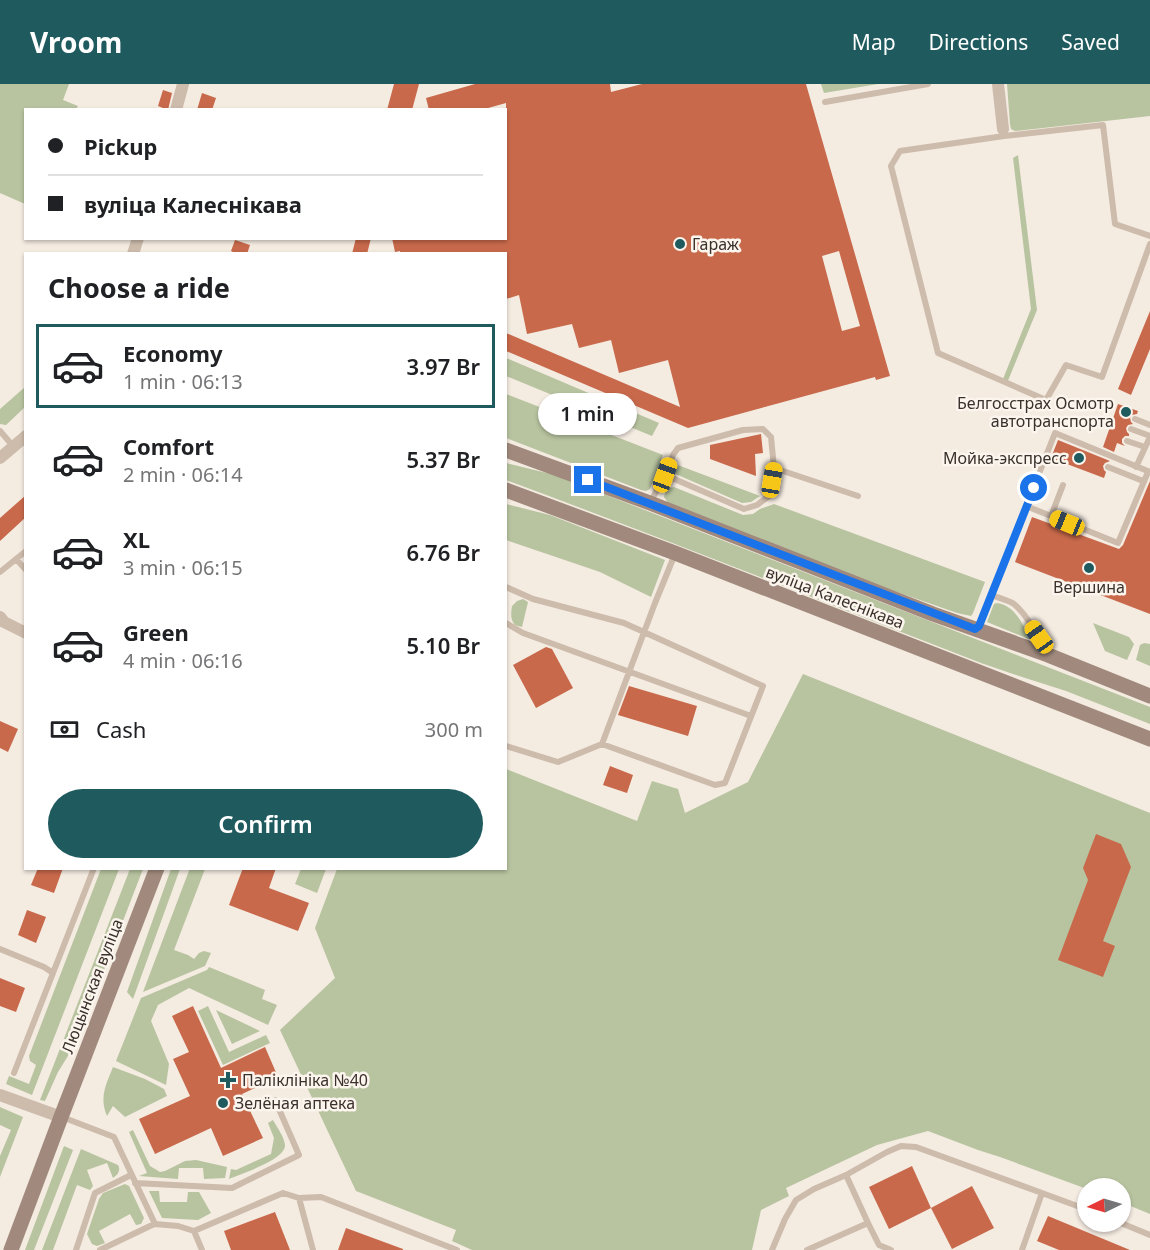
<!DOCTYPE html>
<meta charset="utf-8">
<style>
:root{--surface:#fff;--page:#f2f2f2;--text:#202124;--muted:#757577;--line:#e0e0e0;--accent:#1f5a5e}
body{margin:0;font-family:"Noto Sans",sans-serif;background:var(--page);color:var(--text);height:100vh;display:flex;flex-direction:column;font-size:22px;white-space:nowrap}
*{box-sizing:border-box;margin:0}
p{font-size:20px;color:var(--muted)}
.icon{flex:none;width:33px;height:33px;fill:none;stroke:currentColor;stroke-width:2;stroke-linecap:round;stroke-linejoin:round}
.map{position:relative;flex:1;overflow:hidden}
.panel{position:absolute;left:24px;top:168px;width:483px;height:618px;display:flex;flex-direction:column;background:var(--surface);border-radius:0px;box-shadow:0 2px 4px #0004}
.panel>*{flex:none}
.top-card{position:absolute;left:24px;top:24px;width:483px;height:132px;border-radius:0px;box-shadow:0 2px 4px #0004;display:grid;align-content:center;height:132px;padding:0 24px;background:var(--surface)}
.needle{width:39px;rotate:265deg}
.controls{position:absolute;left:1077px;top:1094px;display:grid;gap:12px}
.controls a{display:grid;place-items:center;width:54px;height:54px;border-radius:50%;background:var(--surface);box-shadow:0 2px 4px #0004;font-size:30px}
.end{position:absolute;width:27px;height:27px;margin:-14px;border:8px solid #1a73e8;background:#fff;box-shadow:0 0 0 3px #fff}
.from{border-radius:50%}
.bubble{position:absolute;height:42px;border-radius:21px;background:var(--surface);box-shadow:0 2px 4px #0004;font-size:20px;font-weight:600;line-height:42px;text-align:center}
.car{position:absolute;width:18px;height:36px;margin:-18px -9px;border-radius:8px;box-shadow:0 0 4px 2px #0007;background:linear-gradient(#f5c518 24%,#345 0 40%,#f5c518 0 76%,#345 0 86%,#f5c518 0)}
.top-card b{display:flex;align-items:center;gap:21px;height:57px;font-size:22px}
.top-card b+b{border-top:2px solid var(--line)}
.top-card i{width:15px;height:15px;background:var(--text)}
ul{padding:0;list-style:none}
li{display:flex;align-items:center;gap:18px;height:84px;margin:0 12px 9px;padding:0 12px;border:3px solid transparent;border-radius:0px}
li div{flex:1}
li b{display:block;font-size:22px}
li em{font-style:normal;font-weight:600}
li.active{border-color:var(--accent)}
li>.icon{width:54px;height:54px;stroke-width:1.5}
h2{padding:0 24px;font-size:27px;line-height:72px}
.pay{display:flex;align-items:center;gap:15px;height:66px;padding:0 24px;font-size:22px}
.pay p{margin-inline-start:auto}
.cta{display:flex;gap:12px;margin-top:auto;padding:12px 24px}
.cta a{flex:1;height:69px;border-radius:36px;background:var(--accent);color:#fff;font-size:24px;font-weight:600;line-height:69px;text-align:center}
header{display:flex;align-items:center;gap:36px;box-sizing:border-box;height:84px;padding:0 30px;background:var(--accent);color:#fff}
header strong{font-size:28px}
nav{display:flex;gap:33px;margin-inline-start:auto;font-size:21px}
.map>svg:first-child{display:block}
.green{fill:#b8c4a0}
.building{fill:#c8694b;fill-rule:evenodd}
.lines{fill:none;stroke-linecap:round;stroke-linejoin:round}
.lane{stroke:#cdbbac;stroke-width:6}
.street{stroke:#cdbbac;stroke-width:12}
.secondary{stroke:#a18a7d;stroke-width:15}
.route{stroke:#1a73e8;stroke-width:8}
.poi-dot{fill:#1f5a5e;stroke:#fbf5ee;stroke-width:2}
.labels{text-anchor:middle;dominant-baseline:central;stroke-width:5;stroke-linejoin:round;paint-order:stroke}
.poi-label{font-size:16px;fill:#3b302b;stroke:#fbf5ee;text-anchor:start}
.street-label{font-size:16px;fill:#3b302b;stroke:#fbf5ee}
</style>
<header>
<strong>Vroom</strong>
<nav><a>Map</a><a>Directions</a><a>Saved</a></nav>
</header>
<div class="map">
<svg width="1150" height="1166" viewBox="0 0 1150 1166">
<rect width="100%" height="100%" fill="#f4ebe1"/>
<path class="green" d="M0,0H69L63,16L78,22L76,25L26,26L25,120L0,109Z
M821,0H878L824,9Z
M1007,0H1150V32L1015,47L1011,45L1010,40Z
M1018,71L1037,226L1007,299L1003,295L1031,225L1013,74Z
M506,274L659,339L652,352L506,292Z
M25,303V323L6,341L0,340V325Z
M506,310L663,371L650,405L646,407L641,406L506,354Z
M506,379L555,391L1150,623V640L1066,607L1013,590L981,579C823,518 665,455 506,396Z
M675,380L760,412L751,418L742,419L671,388Z
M674,403L743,431L753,430L760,425L774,420L985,498L973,529L971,532L957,529L863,496L668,419L664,413L666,405Z
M506,420L550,431L665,476L651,513L600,488L506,456Z
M523,515L528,518L522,543L515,541C510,535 511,529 512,522L517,517Z
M997,519C1016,522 1022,540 1031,556L987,538L994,520Z
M1093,539L1129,553L1134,560L1127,576L1105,567Z
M1144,559L1150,560V582L1136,576L1140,561Z
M803,590L1150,729V1130L1121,1118L1120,1104H1088L1087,1105L1000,1073L978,1066L928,1047L877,1061L786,1104L789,1112L761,1126L752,1166H472L452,1157L456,1146L356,1107L280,946L335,894L315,844L337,785L506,784V685L637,737L652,697L678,705L685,729L748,698Z
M190,784L205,785L174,866L188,871L194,875L199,869L204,867L211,869L205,882L143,908Z
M101,785H119L32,1011L6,1000L9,992L29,1000L36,981L30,977L29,972Z
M130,785H143L76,959L58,988L45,1017L40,1016Z
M171,785H180L133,915L127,908Z
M301,785H326L317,809L295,800Z
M209,883L265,906L262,915L277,921L268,941L189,904L158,921L151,937L169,980L166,1001L116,977L141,914L207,886Z
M208,922L229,968L266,951L270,959L223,981L198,927Z
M216,926L260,947L232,960Z
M113,983L145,995L164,1005L167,1012L125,1033L113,1022L107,1032C99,1013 106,1001 113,983Z
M0,1023L23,1033L0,1093V1072L11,1046L0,1041Z
M273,1036C277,1043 285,1054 285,1062C283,1077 242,1089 229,1095L231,1085L236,1086L271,1070L274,1054L268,1039Z
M133,1046L150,1082L160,1088L165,1087L185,1077L196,1076L227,1083L225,1094L204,1095L203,1084H179L178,1095L139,1092L147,1089L129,1048Z
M64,1062L73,1066L34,1166H25Z
M81,1065L118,1081C121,1086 118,1091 113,1094L107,1079L87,1086L93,1102L90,1106L77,1101L53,1166H42Z
M125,1100L129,1102L144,1134L141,1140L136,1141L130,1130L99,1147L105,1159L97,1162L92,1160L87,1150L99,1115L103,1109Z
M149,1107H159L160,1118H187L188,1108H199L211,1129L198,1136L162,1134Z"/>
<path class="building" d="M394,0H419L412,26H387Z
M475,0H610L611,8L642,0H806L890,292L876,296L875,293L688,344L506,267V249L680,323L668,276L619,289L611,256L579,264L572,240L527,250L519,211L506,215V170H400V167L395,168L392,154H506V19L481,26H429L426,14ZM839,167L860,242L842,247L822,172Z
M163,6L172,9L168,26L158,22Z
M202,9L216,14L212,26H197Z
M356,154H371L367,170H352Z
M235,156L250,161L247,170H237L231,167Z
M1150,227V265L1131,311L1118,305Z
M1118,320L1138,327L1137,330L1132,331L1130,334L1131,338L1133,340L1128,341L1126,344L1127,348L1129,350V352H1125L1122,355V359L1125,362L1117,359L1114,368L1103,363Z
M761,350L763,369L755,370L756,392L710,375V361Z
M1058,356L1110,377L1105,379L1103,382L1104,386L1106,388L1104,394L1051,374Z
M1150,397V530L1015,478L1032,433L1119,465L1123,461Z
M26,411V433L0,457V434Z
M546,563L552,565L573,604L536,624L513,581Z
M629,602L697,622L688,652L618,631Z
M0,637L18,645L8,668L0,664Z
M610,682L633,691L627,709L603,701Z
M1096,750L1121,760L1131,783L1103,857L1115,862L1103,893L1058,876L1088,796L1083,784Z
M38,784H63L54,809L31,801Z
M243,784H276L269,804L309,819L298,847L229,821Z
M27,826L46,833L36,859L18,851Z
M0,894L25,904L16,928L0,922Z
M193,922L221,984L265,963L278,993L242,1010L263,1054L223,1072L211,1044L155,1070L139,1035L190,1012L173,975L189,968L172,932Z
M912,1082L931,1124L889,1145L869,1103Z
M972,1102L994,1144L952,1165L931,1124Z
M275,1128L290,1166H231L224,1147Z
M1048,1132L1130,1166H1059L1037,1157Z
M346,1144L403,1165V1166H338Z"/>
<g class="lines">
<path class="lane" d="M825,18L928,0
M1150,152L1115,140L1103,41L1004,52L900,67L891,82L938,269L1046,316L1066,281L1102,293L1150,160
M1135,335L1150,341
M1131,345L1150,352
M0,347L13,362
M1127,357L1145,363
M1108,383L1143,397
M1136,383L1150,353
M665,391L673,371L678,364L743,346L763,345L771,353L774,384
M650,419L665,391L744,425L757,421L769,412L774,384L858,412
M1026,422L1118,459L1148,388
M1051,432L1063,401
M16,475L26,486
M0,488L26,467
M506,503L533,515L624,539L763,602L725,699L715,701L602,660
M992,511C998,514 1008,516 1014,520C1028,532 1038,552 1046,568
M506,539L523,549L751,632
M975,545L979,542L1055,349L1150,388
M506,662L558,678L602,660L655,519L675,470
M0,865L44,883L53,889L94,784
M14,989L53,889
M62,1033L114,1053L155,1140
M846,1091L868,1139
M135,1099L232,1104L299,1071L275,1016
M299,1114L313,1166
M1116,1137L1150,1151
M194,1147L202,1166
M76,1166L95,1109L131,1091
M100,1166L150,1142L155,1140L178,1142L194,1147L283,1109L299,1114L321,1113L457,1166
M772,1166L785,1135L796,1116L814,1105L846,1091L887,1068L901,1062L916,1063L1042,1109
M807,1166L868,1139L879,1161L891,1166
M1022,1166L1042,1109L1088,1126"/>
<path class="street" d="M998,0L1003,45
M176,26L183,0
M133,170L138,154
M0,374L26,352
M0,533L4,538L26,549
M0,1011L61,1033"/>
<path class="secondary" d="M506,366L650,419L933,530L1048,571L1150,612
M506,406L675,469L1150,655
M11,1166L61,1033L157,784"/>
</g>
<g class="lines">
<path class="route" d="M588,396L975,545L979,542L1034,404"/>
</g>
<g class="poi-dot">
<circle cx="680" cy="160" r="6"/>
<circle cx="1126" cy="328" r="6"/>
<circle cx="1079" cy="374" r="6"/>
<circle cx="1089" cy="484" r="6"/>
<path d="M225 987h6v6h6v6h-6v6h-6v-6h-6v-6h6z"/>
<circle cx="223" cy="1019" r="6"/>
</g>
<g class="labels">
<g class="poi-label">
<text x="692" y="160">Гараж</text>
<text x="1114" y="319" text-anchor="end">Белгосстрах Осмотр<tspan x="1114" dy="18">автотранспорта</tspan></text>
<text x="1067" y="374" text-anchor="end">Мойка-экспресс</text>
<text x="1089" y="503" text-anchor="middle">Вершина</text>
<text x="242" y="996">Паліклініка №40</text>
<text x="235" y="1019">Зелёная аптека</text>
</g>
<g class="street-label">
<text transform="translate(835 513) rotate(21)">вуліца Калеснікава</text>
<text transform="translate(92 902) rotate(-69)">Люцынская вуліца</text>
</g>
</g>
</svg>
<div class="controls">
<a><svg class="needle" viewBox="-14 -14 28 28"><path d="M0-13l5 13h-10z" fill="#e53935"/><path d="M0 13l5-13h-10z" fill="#757577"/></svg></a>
</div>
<i class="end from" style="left:1034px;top:404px"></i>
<i class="end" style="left:588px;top:396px"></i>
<div class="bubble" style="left:538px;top:309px;width:99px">1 min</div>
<i class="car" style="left:665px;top:391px;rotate:20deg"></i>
<i class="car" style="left:772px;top:396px;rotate:9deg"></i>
<i class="car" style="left:1067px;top:439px;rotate:292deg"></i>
<i class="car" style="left:1039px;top:553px;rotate:325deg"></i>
<div class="top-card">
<b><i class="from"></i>Pickup</b>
<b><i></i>вуліца Калеснікава</b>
</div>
<section class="panel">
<h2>Choose a ride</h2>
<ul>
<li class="active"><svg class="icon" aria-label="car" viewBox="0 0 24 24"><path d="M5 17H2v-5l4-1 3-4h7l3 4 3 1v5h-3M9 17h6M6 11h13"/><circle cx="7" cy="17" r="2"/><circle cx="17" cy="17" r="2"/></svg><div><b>Economy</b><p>1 min · 06:13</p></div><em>3.97 Br</em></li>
<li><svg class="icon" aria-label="car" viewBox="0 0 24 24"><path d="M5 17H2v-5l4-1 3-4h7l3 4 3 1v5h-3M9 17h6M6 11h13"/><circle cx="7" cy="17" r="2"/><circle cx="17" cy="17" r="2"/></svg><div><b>Comfort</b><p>2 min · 06:14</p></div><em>5.37 Br</em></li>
<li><svg class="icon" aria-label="car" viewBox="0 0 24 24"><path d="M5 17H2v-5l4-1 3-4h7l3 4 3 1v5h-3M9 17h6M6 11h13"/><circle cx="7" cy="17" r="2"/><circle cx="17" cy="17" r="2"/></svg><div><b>XL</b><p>3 min · 06:15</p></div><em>6.76 Br</em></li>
<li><svg class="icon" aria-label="car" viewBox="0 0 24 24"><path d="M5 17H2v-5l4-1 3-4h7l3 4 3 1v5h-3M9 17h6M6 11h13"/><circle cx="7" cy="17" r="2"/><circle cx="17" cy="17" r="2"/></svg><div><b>Green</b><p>4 min · 06:16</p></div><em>5.10 Br</em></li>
</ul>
<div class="pay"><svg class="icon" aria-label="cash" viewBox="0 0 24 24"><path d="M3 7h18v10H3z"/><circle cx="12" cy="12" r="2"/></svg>Cash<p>300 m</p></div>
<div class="cta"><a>Confirm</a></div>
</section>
</div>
